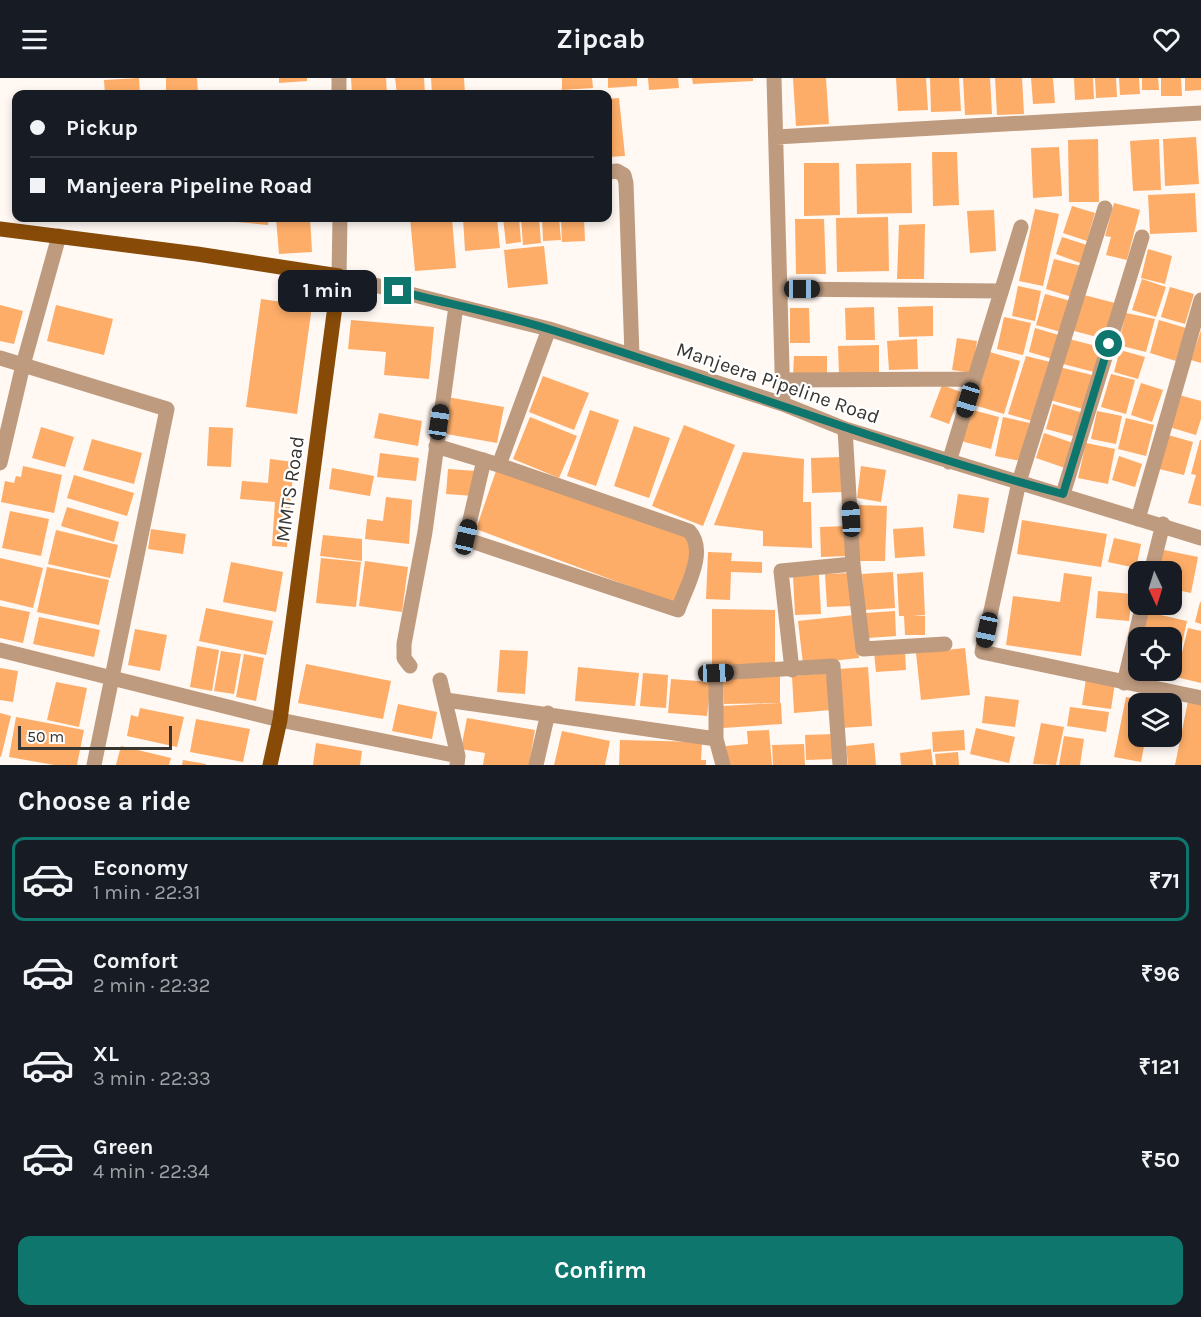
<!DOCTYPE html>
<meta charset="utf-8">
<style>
:root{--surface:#171b24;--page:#242831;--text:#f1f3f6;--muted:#9ea1a6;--line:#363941;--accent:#0f766e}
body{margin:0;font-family:Karla,sans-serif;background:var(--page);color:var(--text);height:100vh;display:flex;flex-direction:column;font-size:22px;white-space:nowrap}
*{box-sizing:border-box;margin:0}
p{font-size:20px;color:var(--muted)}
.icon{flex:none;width:33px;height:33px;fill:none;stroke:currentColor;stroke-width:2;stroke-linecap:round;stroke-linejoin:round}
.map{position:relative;height:687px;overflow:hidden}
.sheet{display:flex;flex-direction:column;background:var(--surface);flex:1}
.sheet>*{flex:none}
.banner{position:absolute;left:12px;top:12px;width:600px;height:132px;border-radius:12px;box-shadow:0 3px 9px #0003;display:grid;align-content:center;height:132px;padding:0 18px;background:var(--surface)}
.needle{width:39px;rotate:176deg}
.buttons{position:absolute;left:1128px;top:483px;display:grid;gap:12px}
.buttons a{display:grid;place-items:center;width:54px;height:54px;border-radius:12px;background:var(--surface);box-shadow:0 3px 9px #0003;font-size:30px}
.scale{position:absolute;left:18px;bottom:15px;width:154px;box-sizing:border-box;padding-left:6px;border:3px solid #393531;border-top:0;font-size:16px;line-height:21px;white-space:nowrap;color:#393531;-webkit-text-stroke:4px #fff;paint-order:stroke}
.end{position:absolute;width:27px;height:27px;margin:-14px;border:8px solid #0f766e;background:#fff;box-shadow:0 0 0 3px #fff}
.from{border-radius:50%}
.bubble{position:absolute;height:42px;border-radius:12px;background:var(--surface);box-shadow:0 3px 9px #0003;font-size:20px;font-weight:700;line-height:42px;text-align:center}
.car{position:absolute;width:18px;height:36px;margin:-18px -9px;border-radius:8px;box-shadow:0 0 4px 2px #0007;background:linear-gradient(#222 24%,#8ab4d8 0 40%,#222 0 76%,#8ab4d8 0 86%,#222 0)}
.banner b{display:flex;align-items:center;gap:21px;height:57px;font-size:22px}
.banner b+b{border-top:2px solid var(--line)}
.banner i{width:15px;height:15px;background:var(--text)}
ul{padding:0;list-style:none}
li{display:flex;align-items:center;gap:18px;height:84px;margin:0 12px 9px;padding:0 6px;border:3px solid transparent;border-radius:12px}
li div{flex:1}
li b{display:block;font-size:22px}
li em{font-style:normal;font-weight:700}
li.current{border-color:var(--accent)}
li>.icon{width:54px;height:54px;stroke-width:1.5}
h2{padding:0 18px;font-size:27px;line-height:72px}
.button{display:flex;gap:12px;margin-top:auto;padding:12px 18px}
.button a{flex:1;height:69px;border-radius:12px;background:var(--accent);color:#fff;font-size:24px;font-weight:700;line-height:69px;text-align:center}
header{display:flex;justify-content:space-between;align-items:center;height:78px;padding:0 18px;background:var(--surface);font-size:27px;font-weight:700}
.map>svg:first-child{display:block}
.building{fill:#fdad68}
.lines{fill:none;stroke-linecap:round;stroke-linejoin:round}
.minor{stroke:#be9b7f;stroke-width:15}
.major{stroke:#874b07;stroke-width:15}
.route{stroke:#0f766e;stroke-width:8}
.labels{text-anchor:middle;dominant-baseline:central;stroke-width:4.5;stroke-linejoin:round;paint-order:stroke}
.street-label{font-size:20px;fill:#393531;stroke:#fff}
</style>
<header><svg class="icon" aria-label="menu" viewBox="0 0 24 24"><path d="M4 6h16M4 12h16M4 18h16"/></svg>Zipcab<svg class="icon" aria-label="heart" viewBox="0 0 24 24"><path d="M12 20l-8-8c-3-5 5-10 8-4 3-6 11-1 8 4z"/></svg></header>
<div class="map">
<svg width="1201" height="687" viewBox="0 0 1201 687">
<rect width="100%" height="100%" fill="#fff8f3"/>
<path class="building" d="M139,0L140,16H105L104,2Z
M166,0H197L198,16H166Z
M279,0H307V3L279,5Z
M351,0H386L387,16H352Z
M395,0H424L425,16H397Z
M431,0H464L465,16H432Z
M562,0H592L593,10L562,12Z
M608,0H637V8L608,10Z
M648,0H678L679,10L649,12Z
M692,0H753V3L693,6Z
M793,0H826L829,46L796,48Z
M896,0H926L928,32L898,33Z
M930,0H959L961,33L931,34Z
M963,0H990L992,36L965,37Z
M995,0H1022L1024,36L997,37Z
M1031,0H1053L1055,25L1033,26Z
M1074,0H1093L1094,21L1075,22Z
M1095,0H1116L1117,19L1096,20Z
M1119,0H1139L1140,16L1120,17Z
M1142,0H1158L1159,12H1142Z
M1161,0H1181L1182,18H1161Z
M1185,0H1201V12L1185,13Z
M619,20L625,78L608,79V21Z
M1196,59L1199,106L1165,108L1163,61Z
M1098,61L1099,124H1069L1068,62Z
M1159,61L1161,112L1133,113L1130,63Z
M1059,69L1062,118L1033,120L1031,70Z
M932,74H957L959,127L933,128Z
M804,85H839L840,137L804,138Z
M911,85L912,135L857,136L856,86Z
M1195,115L1197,154L1150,156L1148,117Z
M1114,125L1140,132L1127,182L1106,177L1111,159L1105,158Z
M1072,128L1095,135L1087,163L1063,155Z
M1035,131L1059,136L1043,208L1019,203Z
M994,132L996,173L970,175L967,133Z
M888,139L889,193L837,194L836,140Z
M226,140H269L268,147L226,143Z
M276,140H310L312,174L279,176Z
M410,140H452L456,190L415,193Z
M463,140H497L500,170L465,173Z
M503,140H519L521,164L506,166Z
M521,140H539L541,165L523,167Z
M542,140H559L561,162L543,163Z
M561,140H584L585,163L562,164Z
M795,141H824L826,196H796Z
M925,146L924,201H897L899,147Z
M1062,159L1090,168L1083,186L1056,176Z
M544,168L548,206L508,210L504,172Z
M1148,171L1172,178L1165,206L1141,200Z
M1054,181L1081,188L1072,219L1046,211Z
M1142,201L1166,209L1156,239L1132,232Z
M1018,208L1041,213L1035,243L1012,238Z
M1170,209L1194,216L1185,246L1161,239Z
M1045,216L1071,223L1061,254L1036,247Z
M1084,217L1115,225L1105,261L1074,253Z
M261,221L312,228L297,336L246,329Z
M0,227L23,233L14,266L0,263Z
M56,227L113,241L104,277L47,263Z
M933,228V258L899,259L898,229Z
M874,229L875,262H846L845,230Z
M790,230H809L810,265H790Z
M1126,235L1155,241L1146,274L1118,267Z
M1004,239L1031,245L1023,277L997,271Z
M351,242L434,249L429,301L384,297L386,274L348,271Z
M1159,242L1186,250L1176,283L1150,275Z
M1035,250L1062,258L1056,282L1029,274Z
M1201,252V285L1191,282Z
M957,260L977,263L972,295L952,292Z
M917,261L918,291L889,292L887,263Z
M1069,261L1100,269L1094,294L1063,286Z
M879,267V296L839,297L838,268Z
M1120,272L1145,279L1138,301L1114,294Z
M990,274L1020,283L1004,336L974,327Z
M794,278H827V299L793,298Z
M1026,278L1050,284L1032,343L1008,336Z
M1059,289L1092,297L1083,331L1050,322Z
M1111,296L1135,302L1126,336L1101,329Z
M543,298L589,315L574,352L529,334Z
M1141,305L1163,312L1152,344L1131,337Z
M942,307L961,314L949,346L930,339Z
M1179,317L1201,323V341L1196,357L1169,349Z
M447,319L504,329L497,365L441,355Z
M1053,326L1083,335L1076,359L1046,351Z
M969,331L999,339L991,371L961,363Z
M590,332L619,342L596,408L567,398Z
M1097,333L1122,338L1116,366L1091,361Z
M379,335L422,343L418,368L374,360Z
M530,339L577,358L559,400L513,381Z
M1003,339L1030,345L1021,383L995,378Z
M1126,340L1154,347L1146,378L1118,371Z
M684,347L735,367L703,448L652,428Z
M634,348L670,360L649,420L614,408Z
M41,349L74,359L65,389L32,380Z
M209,349L233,350L231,389L207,388Z
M1044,355L1073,365L1065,390L1036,380Z
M1168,357L1193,364L1184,397L1159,391Z
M92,361L142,375L134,406L83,392Z
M1200,362H1201V428L1188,425L1196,397L1191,396Z
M1086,365L1115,371L1108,406L1078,400Z
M743,374L804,381L803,424H811L812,470L763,468V453L714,447Z
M380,375L419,380L416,403L377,399Z
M1119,378L1142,386L1135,409L1112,402Z
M841,379L842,414L812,415L811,380Z
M270,381L294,384L287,469L272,468L275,424L240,421L242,403L268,405Z
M23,388L62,397L54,435L1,424L5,403L14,405L16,398L21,399Z
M861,388L886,392L881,424L857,420Z
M332,390L374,398L370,418L329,411Z
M448,391L476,393L474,418L446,416Z
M496,393L697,461L674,525L476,451Z
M74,397L134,415L127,438L67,420Z
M958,416L989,420L984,455L953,450Z
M386,419L412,422L409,466L365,461L367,441L383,443Z
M858,427L887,428L885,483H857Z
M67,429L119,444L114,464L61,448Z
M10,433L49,441L41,478L2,470Z
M1022,442L1107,456L1101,489L1017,476Z
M847,448V478L821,479L820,449Z
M923,449L925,478L895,480L893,451Z
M151,451L186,456L183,476L148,471Z
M56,452L118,467L110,500L48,486Z
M323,457L362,461V483L320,478Z
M1114,460L1141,466L1136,490L1108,484Z
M1159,471L1198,479L1191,515L1172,511V494H1155Z
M708,474L732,475L731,483L762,484V495L731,494L730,522L706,521Z
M0,480L43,490L33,530L0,522Z
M321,480L361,484L356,529L316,525Z
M365,483L408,489L402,534L359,528Z
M231,484L283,494L276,534L223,524Z
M47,489L109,502L99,547L37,534Z
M893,494L895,530L864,532L862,496Z
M923,494L925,537L912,538H925V557H905L904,538H899L897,496Z
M850,495L852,528L827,529L825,496Z
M1064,495L1092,499L1081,578L1006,567L1013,518L1060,524Z
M819,497L821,536L795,537L793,498Z
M1098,513L1132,516L1129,543L1096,540Z
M1200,524H1201V546L1195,544Z
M0,528L30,534L23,565L0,560Z
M206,530L273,543L266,577L199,563Z
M712,531L775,532V588H712Z
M895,533L896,558L868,560L866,535Z
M1147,534L1187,543L1176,594L1172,593V560H1141Z
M854,537L859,580L803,586L798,543Z
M39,539L100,552L94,579L33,566Z
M1188,550L1201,553V605L1176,599Z
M135,551L167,557L160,593L128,587Z
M197,568L219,572L212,613L190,609Z
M965,570L970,617L921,622L916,575Z
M500,572L528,573L525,616L497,614Z
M905,572L906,592L876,594L874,574Z
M221,573L241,576L234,616L214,613Z
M244,576L264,580L256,623L236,619Z
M306,586L391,603L383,641L298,625Z
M578,589L639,595L635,628L575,623Z
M868,589L872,648L842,650L838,591Z
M0,590L18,593L13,624L0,622Z
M643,595L668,597L666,630L640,628Z
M828,595L831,632L794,635L792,598Z
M780,598V625L724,626L723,599Z
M671,601L711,604L707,638L668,635Z
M1086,601L1115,605L1111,631L1082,627Z
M56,604L87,610L79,649L47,642Z
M985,618L1019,622L1015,649L982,645Z
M1126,619L1156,624L1138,626V658H1146L1141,684L1114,679Z
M1188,623L1201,626V687H1175Z
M781,625L782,646L723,650L722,628Z
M398,626L437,634L432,661L392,653Z
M1070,629L1109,634L1106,654L1067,648Z
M140,630L184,639L177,669L127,658L131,637L138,639Z
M0,635L11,638L1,679L0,678Z
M16,639L84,652L77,687H54L9,679Z
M467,640L535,652L529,687H483L485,675L461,671Z
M196,641L250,651L243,684L190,674Z
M1041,645L1064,649L1056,687L1033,686Z
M976,650L1015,659L1009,685L970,676Z
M769,652L772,687H727L726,668L748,666L747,653Z
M964,652L965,672L933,674L932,654Z
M562,653L610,663L605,687H554Z
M835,656V681L806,682L805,657Z
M1064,658L1084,661L1080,687H1059Z
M620,662L702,664L701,682H706V687H619Z
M316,665L362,673L360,687H313Z
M874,665L876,687H848L846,668Z
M804,666L805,687H773L772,667Z
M121,668L171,680L169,687H116Z
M931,671L933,687H901L900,675Z
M958,674L959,687H936L935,676Z
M183,682L206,686V687H182Z"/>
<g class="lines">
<path class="minor" d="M339,0V16
M774,0L783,326
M776,59L1201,35
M608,94L617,93L624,97L626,105L632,277
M1105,130L1019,404L982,574L1201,620
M340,140L339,198L549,251L783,326L845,351L1201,460
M780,211L1001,213
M0,280L167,331L94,687
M782,302L974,301
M845,351L853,486L863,571L945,566
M436,368L499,387L689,453C708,473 686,509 678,532L468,462L466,459L484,382
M949,384L1021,149
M0,385L23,287L59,158
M499,387L549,251
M1063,416L1142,159
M1138,441L1201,222
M1151,494L1163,446
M0,572L280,642L458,678
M410,588L404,580V566L425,454L456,228
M792,592L781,493L853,486
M440,602L458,678L457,687
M1124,605L1143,526
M446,622L716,661
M536,687L548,635
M723,687L716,661V595L833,588L840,687"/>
<path class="major" d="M0,151L197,176L339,198L280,642L270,687"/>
</g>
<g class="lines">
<path class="route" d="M398,213C449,226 502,236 552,252C723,304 890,370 1063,416L1109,266"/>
</g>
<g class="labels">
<g class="street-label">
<text transform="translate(778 305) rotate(19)">Manjeera Pipeline Road</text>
<text transform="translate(290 411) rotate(-82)">MMTS Road</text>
</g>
</g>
</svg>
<div class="buttons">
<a><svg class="needle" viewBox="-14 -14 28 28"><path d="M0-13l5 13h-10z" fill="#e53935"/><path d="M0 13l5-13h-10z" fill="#9ea1a6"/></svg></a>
<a><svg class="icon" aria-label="locate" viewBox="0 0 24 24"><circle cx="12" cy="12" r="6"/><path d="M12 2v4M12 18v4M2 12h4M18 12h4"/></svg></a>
<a><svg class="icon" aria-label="layers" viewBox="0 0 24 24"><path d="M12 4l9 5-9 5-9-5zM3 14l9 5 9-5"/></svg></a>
</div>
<div class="scale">50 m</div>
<i class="end from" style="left:1109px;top:266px"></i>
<i class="end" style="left:398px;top:213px"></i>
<div class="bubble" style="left:278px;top:192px;width:99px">1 min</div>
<i class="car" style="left:802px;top:211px;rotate:90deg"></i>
<i class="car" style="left:968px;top:322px;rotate:197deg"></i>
<i class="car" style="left:439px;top:344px;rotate:8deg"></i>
<i class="car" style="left:851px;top:441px;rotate:357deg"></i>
<i class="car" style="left:466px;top:459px;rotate:13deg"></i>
<i class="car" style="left:987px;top:552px;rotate:192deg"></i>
<i class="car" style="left:716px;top:595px;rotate:88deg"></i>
<div class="banner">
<b><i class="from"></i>Pickup</b>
<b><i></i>Manjeera Pipeline Road</b>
</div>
</div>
<section class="sheet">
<h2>Choose a ride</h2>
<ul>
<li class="current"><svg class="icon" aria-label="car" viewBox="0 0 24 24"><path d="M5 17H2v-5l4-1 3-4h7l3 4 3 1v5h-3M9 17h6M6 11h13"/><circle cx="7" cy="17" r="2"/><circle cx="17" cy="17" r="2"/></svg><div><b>Economy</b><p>1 min · 22:31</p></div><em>₹71</em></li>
<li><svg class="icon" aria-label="car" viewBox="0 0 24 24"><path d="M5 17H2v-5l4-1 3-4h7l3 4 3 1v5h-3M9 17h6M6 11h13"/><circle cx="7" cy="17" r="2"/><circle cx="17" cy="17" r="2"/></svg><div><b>Comfort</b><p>2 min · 22:32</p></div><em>₹96</em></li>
<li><svg class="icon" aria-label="car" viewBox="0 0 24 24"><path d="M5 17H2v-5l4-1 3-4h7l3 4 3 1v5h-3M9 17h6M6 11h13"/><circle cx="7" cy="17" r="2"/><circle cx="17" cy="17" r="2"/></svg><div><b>XL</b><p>3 min · 22:33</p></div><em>₹121</em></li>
<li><svg class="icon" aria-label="car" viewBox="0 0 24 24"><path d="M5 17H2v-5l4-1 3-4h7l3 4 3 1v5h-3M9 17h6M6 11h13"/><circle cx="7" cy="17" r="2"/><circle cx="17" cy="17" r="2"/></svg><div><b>Green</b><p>4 min · 22:34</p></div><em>₹50</em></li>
</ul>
<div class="button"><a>Confirm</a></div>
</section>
